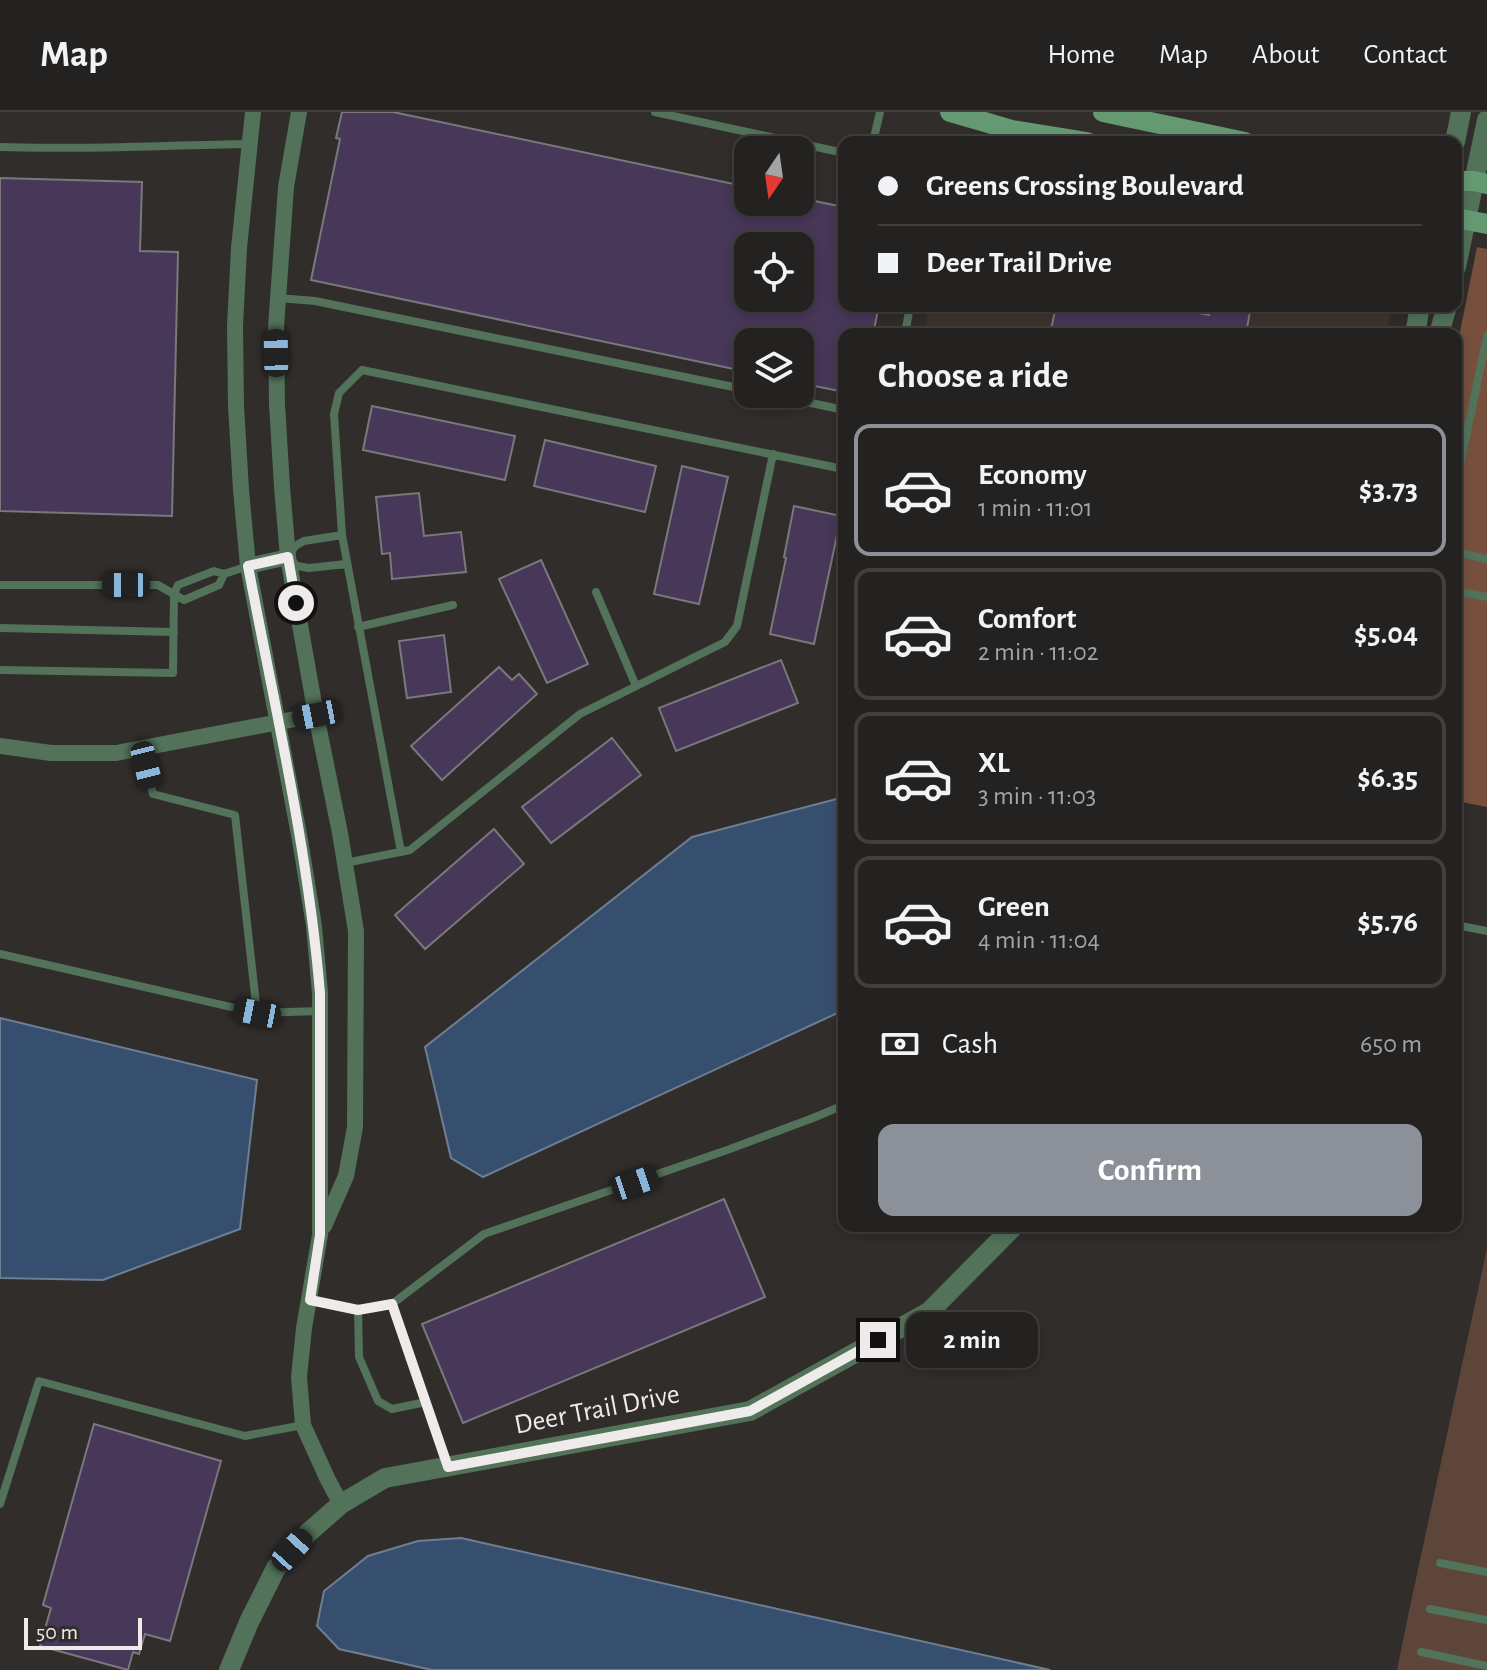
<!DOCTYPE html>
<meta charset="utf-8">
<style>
:root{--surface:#242220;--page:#302f2d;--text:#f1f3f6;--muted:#a3a4a5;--line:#413f3e;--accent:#8c9099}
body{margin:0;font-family:"Alegreya Sans",sans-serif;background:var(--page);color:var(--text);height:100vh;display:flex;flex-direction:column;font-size:30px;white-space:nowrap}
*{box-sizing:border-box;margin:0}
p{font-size:26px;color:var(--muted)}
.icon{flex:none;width:44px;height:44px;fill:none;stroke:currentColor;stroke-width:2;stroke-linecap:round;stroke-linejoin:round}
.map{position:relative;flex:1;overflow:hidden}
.drawer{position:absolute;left:838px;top:216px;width:624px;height:904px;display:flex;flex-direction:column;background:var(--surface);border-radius:16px;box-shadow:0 4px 12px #0003,0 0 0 2px var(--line)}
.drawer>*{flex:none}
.guide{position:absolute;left:838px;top:24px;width:624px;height:176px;border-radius:16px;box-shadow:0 4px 12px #0003,0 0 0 2px var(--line);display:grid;align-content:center;height:176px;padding:0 40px;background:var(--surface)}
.needle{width:52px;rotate:193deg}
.buttons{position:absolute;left:734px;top:24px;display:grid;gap:16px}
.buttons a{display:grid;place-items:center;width:80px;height:80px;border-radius:16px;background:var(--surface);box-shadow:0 4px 12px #0003,0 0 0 2px var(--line);font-size:40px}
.scale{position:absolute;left:24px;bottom:20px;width:118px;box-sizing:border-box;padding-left:8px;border:4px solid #eeebea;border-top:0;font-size:22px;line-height:28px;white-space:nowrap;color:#eeebea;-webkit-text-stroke:6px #302d2b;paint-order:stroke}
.end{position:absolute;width:36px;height:36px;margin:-18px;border:10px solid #eeebea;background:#111;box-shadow:0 0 0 4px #111}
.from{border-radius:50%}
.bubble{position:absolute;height:56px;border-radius:16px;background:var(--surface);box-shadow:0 4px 12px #0003,0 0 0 2px var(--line);font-size:26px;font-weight:700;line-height:56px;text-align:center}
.car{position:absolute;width:24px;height:48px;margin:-24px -12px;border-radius:10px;box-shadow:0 0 6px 2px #0007;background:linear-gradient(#222 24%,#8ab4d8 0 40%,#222 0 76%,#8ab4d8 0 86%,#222 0)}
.guide b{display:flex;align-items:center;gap:28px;height:76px;font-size:30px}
.guide b+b{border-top:2px solid var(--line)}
.guide i{width:20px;height:20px;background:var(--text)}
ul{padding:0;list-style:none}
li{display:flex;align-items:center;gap:24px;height:132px;margin:0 16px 12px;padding:0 24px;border:4px solid var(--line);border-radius:16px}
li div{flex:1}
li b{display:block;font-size:30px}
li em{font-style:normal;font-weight:700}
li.active{border-color:var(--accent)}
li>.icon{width:72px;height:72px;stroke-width:1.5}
h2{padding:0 40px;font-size:36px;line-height:96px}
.pay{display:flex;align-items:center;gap:20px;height:88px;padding:0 40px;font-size:30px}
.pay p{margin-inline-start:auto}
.action{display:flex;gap:16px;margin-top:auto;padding:16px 40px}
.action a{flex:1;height:92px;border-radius:16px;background:var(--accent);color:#fff;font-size:32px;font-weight:700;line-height:92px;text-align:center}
header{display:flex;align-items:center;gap:48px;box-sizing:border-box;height:112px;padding:0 40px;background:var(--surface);border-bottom:2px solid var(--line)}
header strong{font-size:38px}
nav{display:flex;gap:44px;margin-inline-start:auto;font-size:28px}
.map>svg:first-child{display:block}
.built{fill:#3e342f}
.green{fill:#5d453a}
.forest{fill:#76503c}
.water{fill:#374f6e;stroke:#6e7e93;stroke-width:2}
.building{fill:#473759;stroke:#79787c;stroke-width:2;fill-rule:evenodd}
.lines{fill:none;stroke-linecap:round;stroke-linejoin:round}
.service{stroke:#527259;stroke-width:8}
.minor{stroke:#527259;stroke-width:16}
.tertiary{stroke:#527259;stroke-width:20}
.secondary{stroke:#649971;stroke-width:20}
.route{stroke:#eeebea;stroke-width:10}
.labels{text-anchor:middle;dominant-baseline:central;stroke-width:6;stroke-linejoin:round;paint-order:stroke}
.street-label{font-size:28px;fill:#eeebea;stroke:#302d2b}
</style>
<header>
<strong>Map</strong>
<nav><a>Home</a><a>Map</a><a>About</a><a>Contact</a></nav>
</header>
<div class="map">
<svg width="1487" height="1558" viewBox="0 0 1487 1558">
<rect width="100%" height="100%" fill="#302d2b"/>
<path class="built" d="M929,194H1391L1387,222H924Z"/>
<path class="green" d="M1487,1136V1558H1397L1408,1504Z"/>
<path class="forest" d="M1477,135L1487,137V695L1456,689V240Z"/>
<path class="water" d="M844,685V898L483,1065L451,1046L425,935L692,725Z
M0,906L257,968L240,1117L103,1168L0,1166Z
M461,1426L1050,1558H432L339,1537L317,1514L324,1479L368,1444L418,1429Z"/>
<path class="building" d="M342,0H393L748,75V90H800V86L844,95V194H879L873,222H844V280L800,271V230H748V260L311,168L340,27L336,26ZM748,134H800V186H748Z
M0,66L142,70L140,139L178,140L172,404L0,399Z
M1056,194H1189L1188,199L1209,203L1211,194H1251L1246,222H1050Z
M372,294L515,324L505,368L363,338Z
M545,328L656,354L645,400L534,374Z
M682,354L728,365L699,492L654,482Z
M419,381L424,424L461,420L466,460L392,467L390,441L382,442L376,385Z
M794,394L841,404L814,532L770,522L786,446L784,445Z
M541,448L588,552L547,571L499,467Z
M444,523L451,580L407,586L399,529Z
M781,548L798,591L676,639L659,596Z
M499,555L512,568L519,562L537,582L442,668L411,634Z
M612,626L641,663L551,731L522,695Z
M494,717L524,752L425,837L395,803Z
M724,1087L765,1185L463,1311L422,1212Z
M94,1312L221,1349L170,1529L145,1522L139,1542L133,1540L128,1558L40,1534L51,1496L43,1493Z"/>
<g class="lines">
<path class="service" d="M655,0L844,41
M873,30L880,0
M0,35C83,38 166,33 249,32
M278,186L315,189L748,278
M905,222L910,194
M769,282L844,298
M1456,373L1487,224
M342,423L304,429L295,434L288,445L297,454L309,456L346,452
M1456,440L1487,447
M0,473H158L184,488L219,473L224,462
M1456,479L1487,485
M596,480L636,574
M358,515L453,493
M0,516L174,520
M0,558L173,561L174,482L178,473L214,459L224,462L248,454
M142,636L153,682L235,703L257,901L320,899
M401,740L342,423L334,302L339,281L362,258L838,356
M345,751L410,738L580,602L725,530L737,514L773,342
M1456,813L1487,819
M0,842L257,901
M310,1188L358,1198L392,1192L484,1122L730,1037L813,1006L844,993
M392,1192L448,1354
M358,1198L359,1245L378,1289L392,1297L426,1290
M0,1392L39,1269L245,1324L303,1313
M1440,1451L1487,1460
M1430,1497L1487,1508
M1421,1540L1487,1554"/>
<path class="minor" d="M253,0L239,136L235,214L236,294L241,378L248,454L300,728L314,814L320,881V1123L304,1216L299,1265L303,1313L328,1368L341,1392
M299,0L286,75L276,215L277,292L282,375L288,445L316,603L340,721L356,819L355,1015L346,1064L324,1114
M248,454L288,445
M0,634L51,641H116L316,603"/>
<path class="tertiary" d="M1455,30L1461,0
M1456,155L1487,8
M1415,222L1420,194
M1439,222L1447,194
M229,1558L249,1510L276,1456L308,1421L341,1392L385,1366L750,1299L929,1200L1014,1114"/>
<path class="secondary" d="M950,0L1012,18L1087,30
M1103,0L1245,30
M1456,69H1474L1487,72
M1456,106L1487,112"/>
</g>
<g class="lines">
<path class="route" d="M296,491L288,445L248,454C275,596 308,737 320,881V1123L310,1188L358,1198L392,1192L448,1355L750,1299L878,1228"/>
</g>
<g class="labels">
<g class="street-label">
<text transform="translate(597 1298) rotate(-11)">Deer Trail Drive</text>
</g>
</g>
</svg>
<div class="buttons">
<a><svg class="needle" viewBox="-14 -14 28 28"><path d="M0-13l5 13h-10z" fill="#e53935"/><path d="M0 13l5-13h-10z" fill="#a3a4a5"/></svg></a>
<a><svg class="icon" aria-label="locate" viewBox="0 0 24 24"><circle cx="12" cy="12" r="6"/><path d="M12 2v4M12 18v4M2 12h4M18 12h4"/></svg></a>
<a><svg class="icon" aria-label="layers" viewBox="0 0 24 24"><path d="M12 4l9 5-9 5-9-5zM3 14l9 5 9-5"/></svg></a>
</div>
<div class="scale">50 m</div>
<i class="end from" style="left:296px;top:491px"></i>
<i class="end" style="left:878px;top:1228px"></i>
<div class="bubble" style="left:906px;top:1200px;width:132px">2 min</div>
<i class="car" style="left:276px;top:241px;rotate:359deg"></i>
<i class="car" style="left:126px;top:473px;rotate:270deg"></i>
<i class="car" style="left:316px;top:603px;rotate:259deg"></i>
<i class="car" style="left:146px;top:653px;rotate:166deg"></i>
<i class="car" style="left:257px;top:901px;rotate:281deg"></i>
<i class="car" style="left:635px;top:1071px;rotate:71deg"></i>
<i class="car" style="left:292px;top:1438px;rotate:42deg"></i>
<div class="guide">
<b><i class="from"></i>Greens Crossing Boulevard</b>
<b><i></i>Deer Trail Drive</b>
</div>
<section class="drawer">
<h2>Choose a ride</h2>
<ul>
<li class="active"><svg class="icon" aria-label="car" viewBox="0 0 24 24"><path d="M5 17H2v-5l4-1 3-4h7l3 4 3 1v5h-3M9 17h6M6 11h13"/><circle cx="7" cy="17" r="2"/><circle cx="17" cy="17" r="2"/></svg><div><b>Economy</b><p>1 min · 11:01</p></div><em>$3.73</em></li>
<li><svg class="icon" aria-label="car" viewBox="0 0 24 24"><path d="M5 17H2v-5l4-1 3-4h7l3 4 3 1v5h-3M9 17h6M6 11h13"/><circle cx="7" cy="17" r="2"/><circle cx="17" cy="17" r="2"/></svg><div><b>Comfort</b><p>2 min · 11:02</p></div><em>$5.04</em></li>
<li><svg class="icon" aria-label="car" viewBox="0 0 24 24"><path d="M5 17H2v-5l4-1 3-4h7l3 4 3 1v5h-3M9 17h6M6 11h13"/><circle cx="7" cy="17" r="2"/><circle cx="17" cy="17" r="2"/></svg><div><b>XL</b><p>3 min · 11:03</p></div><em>$6.35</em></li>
<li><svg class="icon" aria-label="car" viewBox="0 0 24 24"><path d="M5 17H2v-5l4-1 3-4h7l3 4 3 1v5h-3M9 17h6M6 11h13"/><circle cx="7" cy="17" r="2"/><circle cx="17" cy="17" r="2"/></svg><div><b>Green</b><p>4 min · 11:04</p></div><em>$5.76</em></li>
</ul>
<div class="pay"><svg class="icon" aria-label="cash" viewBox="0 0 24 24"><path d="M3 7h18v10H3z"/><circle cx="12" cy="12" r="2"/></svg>Cash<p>650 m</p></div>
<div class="action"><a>Confirm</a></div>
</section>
</div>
